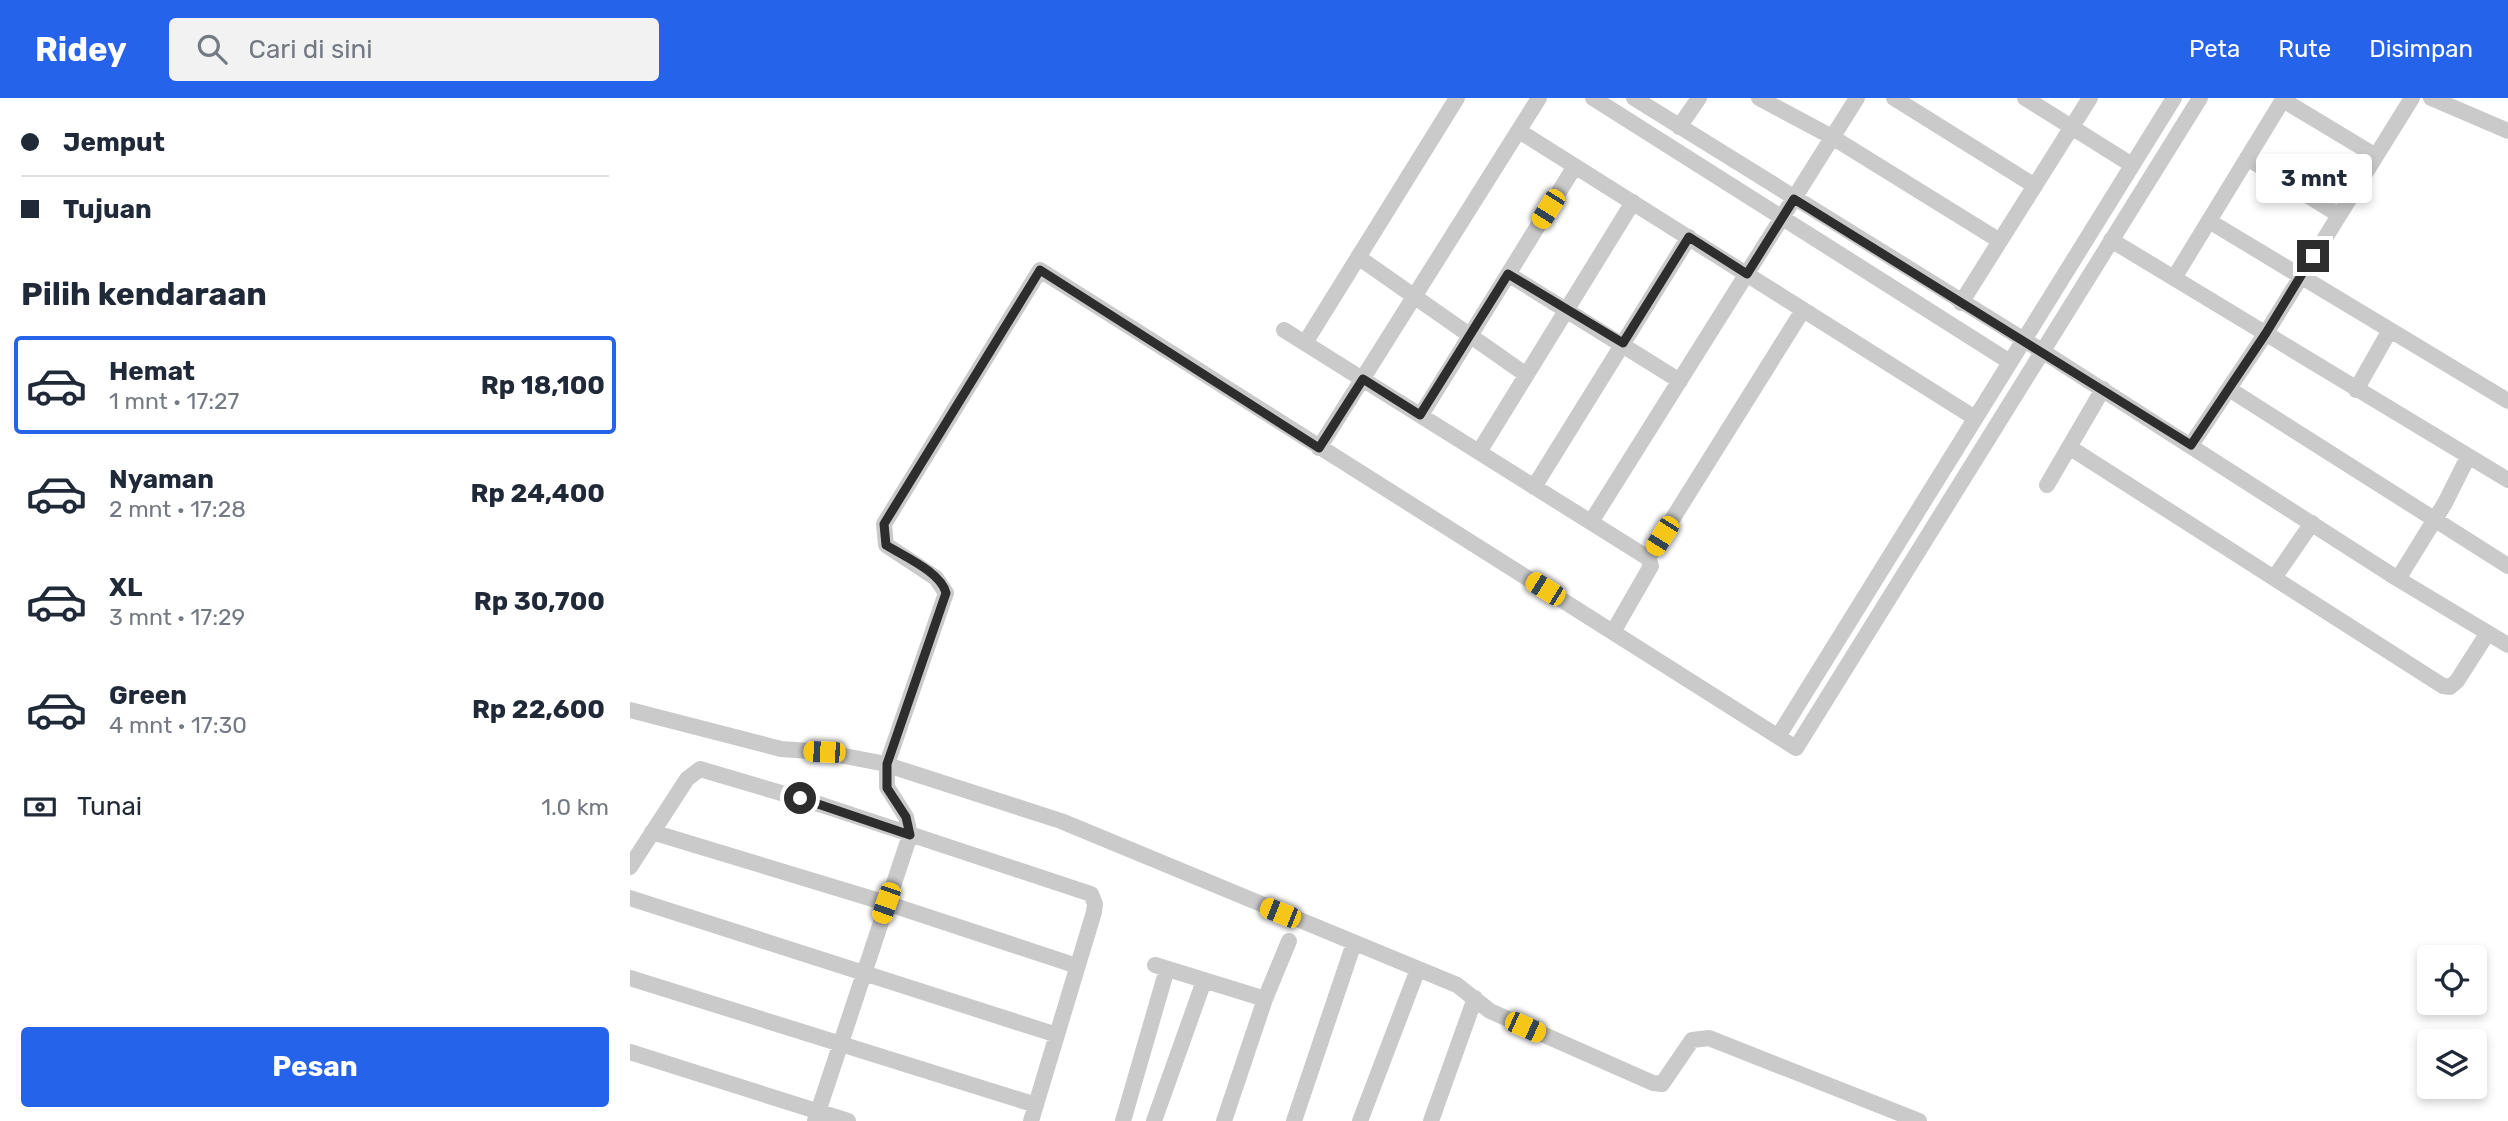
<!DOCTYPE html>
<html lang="id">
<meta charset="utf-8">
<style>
:root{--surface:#fff;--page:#f2f2f3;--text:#1f2937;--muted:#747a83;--line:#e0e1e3;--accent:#2563eb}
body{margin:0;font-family:Rubik,sans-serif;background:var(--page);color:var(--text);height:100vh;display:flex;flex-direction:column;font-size:26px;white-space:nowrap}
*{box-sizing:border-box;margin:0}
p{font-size:23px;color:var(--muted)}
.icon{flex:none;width:38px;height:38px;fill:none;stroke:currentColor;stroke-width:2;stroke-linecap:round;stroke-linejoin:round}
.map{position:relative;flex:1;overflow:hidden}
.sheet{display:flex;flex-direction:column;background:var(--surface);width:630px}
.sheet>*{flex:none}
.hud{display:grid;align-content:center;height:154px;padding:0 21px;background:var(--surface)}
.tools{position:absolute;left:1787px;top:847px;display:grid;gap:14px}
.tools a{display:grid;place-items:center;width:70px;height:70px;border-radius:7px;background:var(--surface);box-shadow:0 4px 10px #0003;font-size:35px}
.end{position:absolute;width:32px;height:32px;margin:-16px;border:9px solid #2d2d2d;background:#fff;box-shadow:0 0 0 4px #fff}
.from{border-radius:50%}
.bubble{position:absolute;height:49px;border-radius:7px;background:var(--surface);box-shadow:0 4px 10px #0003;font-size:23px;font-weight:700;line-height:49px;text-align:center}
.car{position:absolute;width:21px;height:42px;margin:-21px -10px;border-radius:9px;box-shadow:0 0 5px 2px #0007;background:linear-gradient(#f5c518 24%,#345 0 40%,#f5c518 0 76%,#345 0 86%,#f5c518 0)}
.hud b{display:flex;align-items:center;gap:24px;height:66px;font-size:26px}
.hud b+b{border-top:2px solid var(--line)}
.hud i{width:18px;height:18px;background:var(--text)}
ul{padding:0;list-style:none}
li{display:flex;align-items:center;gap:21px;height:98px;margin:0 14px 10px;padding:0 7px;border:4px solid transparent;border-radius:7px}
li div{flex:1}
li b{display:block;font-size:26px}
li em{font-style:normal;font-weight:700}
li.on{border-color:var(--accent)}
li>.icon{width:63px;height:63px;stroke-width:1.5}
h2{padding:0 21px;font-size:32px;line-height:84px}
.pay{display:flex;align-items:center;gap:18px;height:77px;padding:0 21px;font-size:26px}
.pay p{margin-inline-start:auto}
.action{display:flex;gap:14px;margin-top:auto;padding:14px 21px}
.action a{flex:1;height:80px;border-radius:7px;background:var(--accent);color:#fff;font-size:28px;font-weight:700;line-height:80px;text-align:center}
header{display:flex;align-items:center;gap:42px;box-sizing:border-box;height:98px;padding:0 35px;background:var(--accent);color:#fff}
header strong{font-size:33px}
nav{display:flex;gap:38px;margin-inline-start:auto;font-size:24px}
.search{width:490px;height:63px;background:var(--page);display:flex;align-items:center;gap:18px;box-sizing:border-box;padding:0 24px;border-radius:7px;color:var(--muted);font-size:26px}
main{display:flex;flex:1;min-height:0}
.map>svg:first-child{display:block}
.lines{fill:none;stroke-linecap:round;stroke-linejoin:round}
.street{stroke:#cacaca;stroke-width:16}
.route{stroke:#2d2d2d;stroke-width:9}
</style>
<header>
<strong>Ridey</strong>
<div class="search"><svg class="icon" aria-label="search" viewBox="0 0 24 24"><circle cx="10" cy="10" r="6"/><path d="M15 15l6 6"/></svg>Cari di sini</div>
<nav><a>Peta</a><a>Rute</a><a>Disimpan</a></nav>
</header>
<main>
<section class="sheet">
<div class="hud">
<b><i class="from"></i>Jemput</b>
<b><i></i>Tujuan</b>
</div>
<h2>Pilih kendaraan</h2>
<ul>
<li class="on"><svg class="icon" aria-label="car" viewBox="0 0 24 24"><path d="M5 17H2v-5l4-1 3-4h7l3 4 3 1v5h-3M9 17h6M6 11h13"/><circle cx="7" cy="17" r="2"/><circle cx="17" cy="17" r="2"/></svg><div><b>Hemat</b><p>1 mnt · 17:27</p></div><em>Rp 18,100</em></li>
<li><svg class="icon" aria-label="car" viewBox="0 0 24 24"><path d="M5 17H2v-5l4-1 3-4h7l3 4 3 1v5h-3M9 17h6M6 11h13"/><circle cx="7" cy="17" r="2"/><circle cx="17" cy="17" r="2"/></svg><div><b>Nyaman</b><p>2 mnt · 17:28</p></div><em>Rp 24,400</em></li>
<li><svg class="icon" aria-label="car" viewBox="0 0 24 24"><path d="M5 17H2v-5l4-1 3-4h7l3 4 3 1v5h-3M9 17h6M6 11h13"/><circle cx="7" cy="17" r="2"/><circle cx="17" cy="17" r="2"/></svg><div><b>XL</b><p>3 mnt · 17:29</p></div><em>Rp 30,700</em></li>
<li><svg class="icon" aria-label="car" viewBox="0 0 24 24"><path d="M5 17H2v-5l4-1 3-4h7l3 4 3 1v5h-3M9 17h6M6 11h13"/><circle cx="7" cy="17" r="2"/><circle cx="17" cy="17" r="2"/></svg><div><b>Green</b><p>4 mnt · 17:30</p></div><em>Rp 22,600</em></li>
</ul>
<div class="pay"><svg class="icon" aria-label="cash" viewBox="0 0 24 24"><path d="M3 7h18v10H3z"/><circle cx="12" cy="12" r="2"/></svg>Tunai<p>1.0 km</p></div>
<div class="action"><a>Pesan</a></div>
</section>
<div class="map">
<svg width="1878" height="1023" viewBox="0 0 1878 1023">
<rect width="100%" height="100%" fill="#fff"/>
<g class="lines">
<path class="street" d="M963,0L1380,264
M1004,0L1412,253L1768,481L1878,547
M1129,0L1202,39L1370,143
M1264,0L1405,88
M1395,0L1502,67
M1801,0L1878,33
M1653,2L1746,58
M1049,29L1069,0
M889,33L1345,320
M1617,60L1709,117
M1579,123L1878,303
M1481,142L1878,382
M728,159L895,276
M878,176L1050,283
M1544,180L1654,0
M1331,205L1460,0
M654,232L1018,460L1021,468L983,534
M675,245L827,0
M1599,291L1878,468
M1726,292L1760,232
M791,317L945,68
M1561,347L1636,235L1782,0
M1439,349L1813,588L1820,589L1827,583L1857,536
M689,350L909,0
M849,354L1003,104
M1417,387L1473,291
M904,389L1059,139
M961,424L1227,0
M1018,460L1173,212
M1644,480L1682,425
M1768,481L1815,405L1838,359
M0,612L151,651L194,654L251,665L431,723L827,887L860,913L1023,985L1032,986L1062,942L1079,940L1289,1023
M1149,637L1544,0
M22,734L256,805L447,868
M0,769L57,681L70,671L192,707L461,796L465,806L464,814L401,1023
M0,800L427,937
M525,867L635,901
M0,880L406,1007
M0,954L218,1023
M185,1023L280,737L276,719L257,689V666L316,495L306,480L256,447L254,426L410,172L1166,650L1570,0
M493,1023L537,871
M524,1023L574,883
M594,1023L635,901L659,843
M664,1023L724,845
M730,1023L788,871
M801,1023L845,900"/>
</g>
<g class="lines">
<path class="route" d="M170,700L280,737L276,719L257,690V666L316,495C311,474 273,458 256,447L254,426L410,172L689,350L733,281L790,317L878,176L993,245L1059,139L1117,176L1164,101L1561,347L1636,235L1683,158"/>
</g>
</svg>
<div class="tools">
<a><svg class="icon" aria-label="locate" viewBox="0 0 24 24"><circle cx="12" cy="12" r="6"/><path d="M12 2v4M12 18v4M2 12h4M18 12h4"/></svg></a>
<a><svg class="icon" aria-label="layers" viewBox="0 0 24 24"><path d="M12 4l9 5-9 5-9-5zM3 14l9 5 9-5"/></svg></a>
</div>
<i class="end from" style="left:170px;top:700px"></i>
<i class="end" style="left:1683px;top:158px"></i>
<div class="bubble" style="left:1626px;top:56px;width:116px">3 mnt</div>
<i class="car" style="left:918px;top:111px;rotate:212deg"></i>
<i class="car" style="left:1032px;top:438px;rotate:212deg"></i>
<i class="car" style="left:915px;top:491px;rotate:302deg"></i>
<i class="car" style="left:194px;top:654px;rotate:272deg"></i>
<i class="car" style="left:256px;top:805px;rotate:199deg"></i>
<i class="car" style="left:650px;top:815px;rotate:292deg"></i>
<i class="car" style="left:895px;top:929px;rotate:114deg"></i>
</div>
</main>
